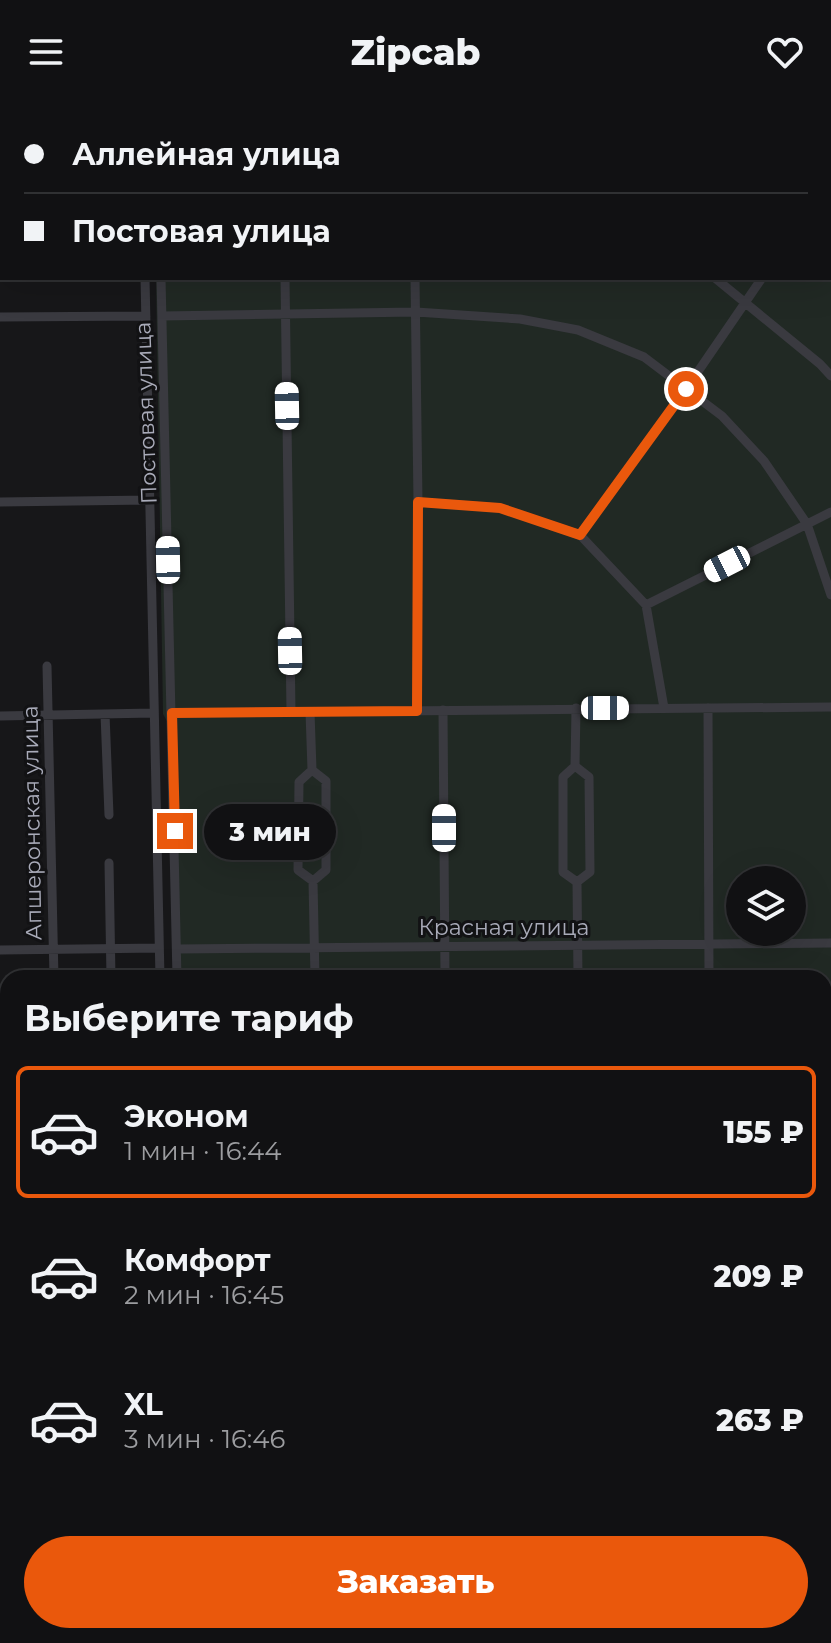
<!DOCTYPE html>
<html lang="ru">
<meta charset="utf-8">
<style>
:root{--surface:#111113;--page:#1a1a1c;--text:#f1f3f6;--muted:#9c9da0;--line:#303133;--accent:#ea580c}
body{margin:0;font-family:Montserrat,sans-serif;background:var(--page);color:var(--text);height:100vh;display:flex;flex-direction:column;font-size:30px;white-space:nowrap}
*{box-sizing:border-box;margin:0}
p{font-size:26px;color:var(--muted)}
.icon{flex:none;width:44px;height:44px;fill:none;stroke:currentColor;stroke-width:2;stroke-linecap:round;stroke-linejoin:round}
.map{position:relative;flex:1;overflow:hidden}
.drawer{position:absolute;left:0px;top:866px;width:832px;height:674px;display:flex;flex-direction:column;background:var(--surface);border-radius:24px 24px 0 0;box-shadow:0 8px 32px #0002,0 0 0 2px var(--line)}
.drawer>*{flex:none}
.banner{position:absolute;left:0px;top:0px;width:832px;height:176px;box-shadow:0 8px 32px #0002,0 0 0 2px var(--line);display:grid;align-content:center;height:176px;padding:0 24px;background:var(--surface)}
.tools{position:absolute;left:726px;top:762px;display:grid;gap:16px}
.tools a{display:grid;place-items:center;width:80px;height:80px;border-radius:50%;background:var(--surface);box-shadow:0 8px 32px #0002,0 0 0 2px var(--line);font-size:40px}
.end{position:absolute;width:36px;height:36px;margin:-18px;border:10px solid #ea580c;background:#fff;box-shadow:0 0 0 4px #fff}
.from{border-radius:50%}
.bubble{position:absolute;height:56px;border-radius:28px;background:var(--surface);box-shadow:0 8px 32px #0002,0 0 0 2px var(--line);font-size:26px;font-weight:800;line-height:56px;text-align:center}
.car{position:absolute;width:24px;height:48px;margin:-24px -12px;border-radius:10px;box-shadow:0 0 6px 2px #0007;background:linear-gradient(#fff 24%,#345 0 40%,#fff 0 76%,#345 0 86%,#fff 0)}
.banner b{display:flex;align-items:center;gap:28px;height:76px;font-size:30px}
.banner b+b{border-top:2px solid var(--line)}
.banner i{width:20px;height:20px;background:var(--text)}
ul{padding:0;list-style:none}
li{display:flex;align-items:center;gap:24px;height:132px;margin:0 16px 12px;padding:0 8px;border:4px solid transparent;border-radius:12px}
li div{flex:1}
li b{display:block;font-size:30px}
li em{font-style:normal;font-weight:800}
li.active{border-color:var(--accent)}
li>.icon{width:72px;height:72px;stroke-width:1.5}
h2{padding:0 24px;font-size:36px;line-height:96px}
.primary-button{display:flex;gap:16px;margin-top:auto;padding:16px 24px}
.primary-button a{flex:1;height:92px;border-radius:48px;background:var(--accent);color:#fff;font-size:32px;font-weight:800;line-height:92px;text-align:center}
header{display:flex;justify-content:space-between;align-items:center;height:104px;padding:0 24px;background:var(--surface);font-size:36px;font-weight:800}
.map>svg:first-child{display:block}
.green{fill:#212924;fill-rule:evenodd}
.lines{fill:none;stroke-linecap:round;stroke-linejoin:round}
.minor{stroke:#3a3a40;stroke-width:9}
.route{stroke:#ea580c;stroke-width:10}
.labels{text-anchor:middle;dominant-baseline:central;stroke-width:6;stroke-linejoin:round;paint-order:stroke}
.street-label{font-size:22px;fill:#a9abb9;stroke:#121214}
</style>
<header><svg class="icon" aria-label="menu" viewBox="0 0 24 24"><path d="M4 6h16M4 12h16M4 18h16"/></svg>Zipcab<svg class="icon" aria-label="heart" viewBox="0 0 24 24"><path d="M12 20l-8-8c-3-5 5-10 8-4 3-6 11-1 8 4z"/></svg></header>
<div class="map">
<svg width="831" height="1539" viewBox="0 0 831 1539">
<rect width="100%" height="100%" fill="#171719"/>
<path class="green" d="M152,0H831V1374H824V874H181L174,630L163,610L156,174H830V2ZM740,776H792V828H740Z"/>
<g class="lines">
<path class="minor" d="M142,0V2
M284,0V2
M413,0V2
M548,0L554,2
M158,2L160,0
M830,81L831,80
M830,127L831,128
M145,174L160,874
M161,174L177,874
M285,174L291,608
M415,174L418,398L417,607
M715,174L820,260L831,272
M162,212L416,208L520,215L578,226L644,253L722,312L764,357L807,420L831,491
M0,213L146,212
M0,398L149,396
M418,398L500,404L580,431L646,501L664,604
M580,431L686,285L762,174
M646,501L831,408
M47,562L54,874
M576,604L575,662L589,673L590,768L577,778L578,874
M708,604L709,874
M443,606L445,874
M310,608L312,666L299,678L298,766L313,777L315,874
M172,609L831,603
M105,610L109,711
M0,612L153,609
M575,662L563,673V768L577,778
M312,666L326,677V766L313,777
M109,759L111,874
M177,845L831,839
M0,846L159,844
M824,1069H831
M0,1078H8
M824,1306H831
M0,1312H8
M0,1379H8
M179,1532L180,1539"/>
</g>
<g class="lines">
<path class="route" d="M175,727L172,609L417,607L418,398L500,404L580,431L686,285"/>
</g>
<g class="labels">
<g class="street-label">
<text transform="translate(146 309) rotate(-92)">Постовая улица</text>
<text transform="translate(32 719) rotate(-91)">Апшеронская улица</text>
<text x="504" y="823">Красная улица</text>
</g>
</g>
</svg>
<div class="tools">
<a><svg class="icon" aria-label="layers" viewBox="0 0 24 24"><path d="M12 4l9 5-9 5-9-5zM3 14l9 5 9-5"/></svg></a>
</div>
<i class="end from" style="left:686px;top:285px"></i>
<i class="end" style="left:175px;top:727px"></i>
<div class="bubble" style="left:204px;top:700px;width:132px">3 мин</div>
<i class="car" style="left:287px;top:302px;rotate:359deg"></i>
<i class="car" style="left:168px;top:456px;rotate:359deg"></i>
<i class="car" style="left:727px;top:460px;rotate:243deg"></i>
<i class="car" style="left:290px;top:547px;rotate:359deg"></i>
<i class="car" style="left:605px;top:604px;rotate:90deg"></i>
<i class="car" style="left:444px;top:724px;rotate:0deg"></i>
<div class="banner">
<b><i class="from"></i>Аллейная улица</b>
<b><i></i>Постовая улица</b>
</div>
<section class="drawer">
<h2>Выберите тариф</h2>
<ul>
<li class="active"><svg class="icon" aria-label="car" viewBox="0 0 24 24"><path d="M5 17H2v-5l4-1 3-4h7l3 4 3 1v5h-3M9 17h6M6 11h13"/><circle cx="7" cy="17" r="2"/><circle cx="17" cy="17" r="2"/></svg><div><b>Эконом</b><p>1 мин · 16:44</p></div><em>155 ₽</em></li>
<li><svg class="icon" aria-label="car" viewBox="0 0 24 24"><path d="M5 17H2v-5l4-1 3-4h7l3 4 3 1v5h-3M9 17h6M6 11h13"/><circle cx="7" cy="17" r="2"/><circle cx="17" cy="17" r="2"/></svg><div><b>Комфорт</b><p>2 мин · 16:45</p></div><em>209 ₽</em></li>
<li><svg class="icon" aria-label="car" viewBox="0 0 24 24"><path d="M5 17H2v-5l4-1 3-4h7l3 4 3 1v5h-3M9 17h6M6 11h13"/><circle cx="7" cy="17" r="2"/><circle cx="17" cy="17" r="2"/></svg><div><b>XL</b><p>3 мин · 16:46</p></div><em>263 ₽</em></li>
</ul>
<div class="primary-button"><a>Заказать</a></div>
</section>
</div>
